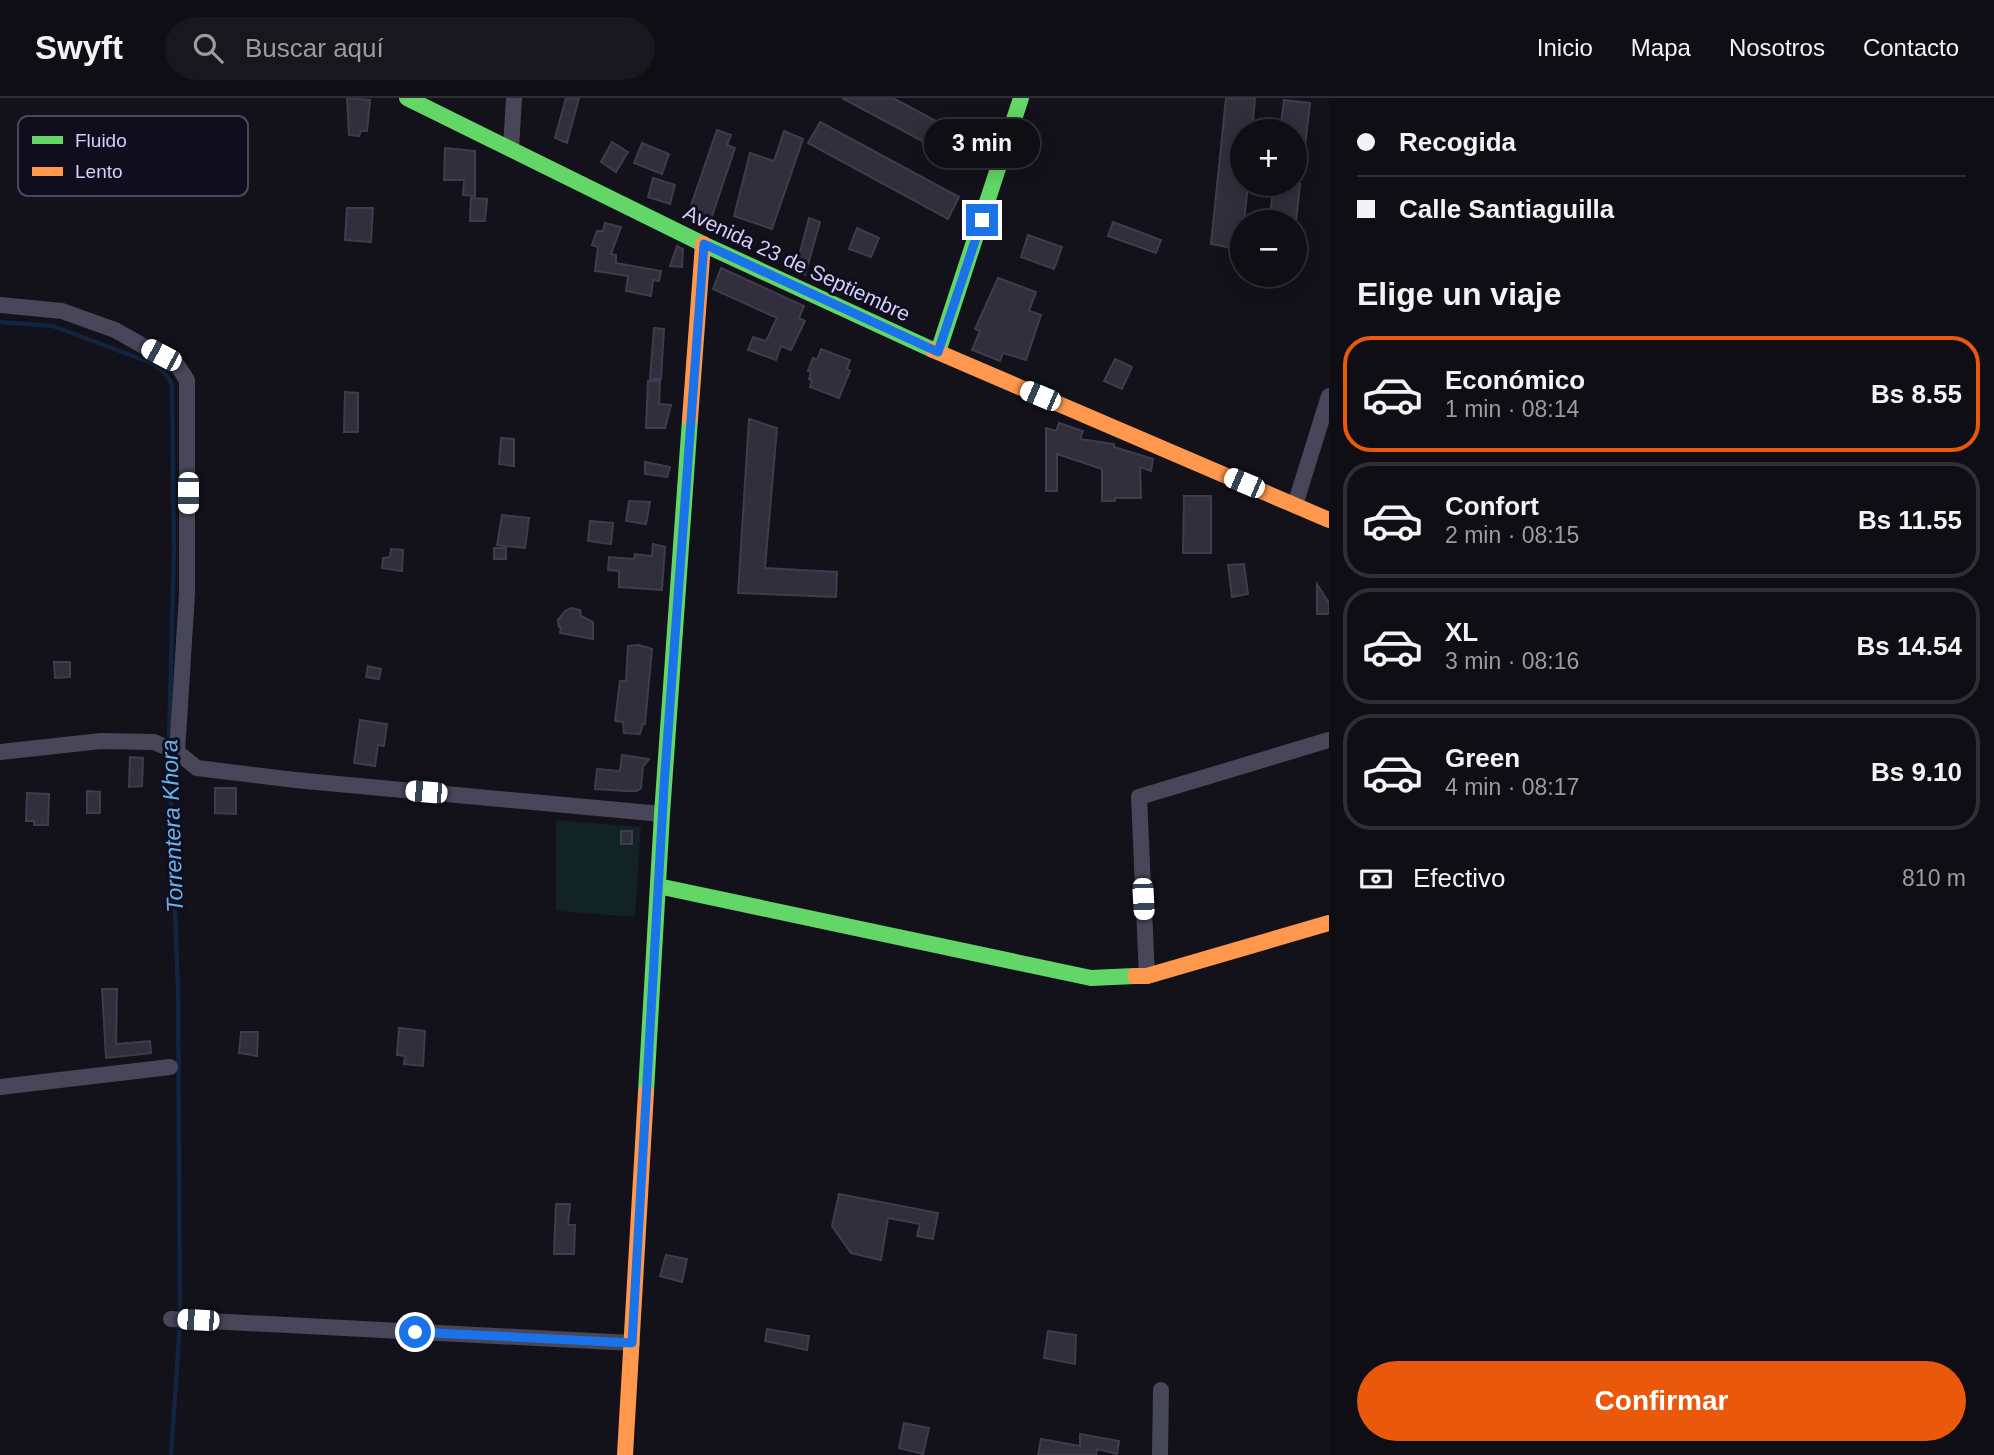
<!DOCTYPE html>
<html lang="es">
<meta charset="utf-8">
<style>
:root{--surface:#0e0e14;--page:#17171d;--text:#f1f3f6;--muted:#9b9ca0;--line:#2e2e34;--accent:#ea580c}
body{margin:0;font-family:Arial,sans-serif;background:var(--page);color:var(--text);height:100vh;display:flex;flex-direction:column;font-size:26px;white-space:nowrap}
*{box-sizing:border-box;margin:0}
p{font-size:23px;color:var(--muted)}
.icon{flex:none;width:38px;height:38px;fill:none;stroke:currentColor;stroke-width:2;stroke-linecap:round;stroke-linejoin:round}
.map{position:relative;flex:1;overflow:hidden}
.details{display:flex;flex-direction:column;background:var(--surface);width:665px}
.details>*{flex:none}
.guide{display:grid;align-content:center;height:154px;padding:0 28px;background:var(--surface)}
.controls{position:absolute;left:1230px;top:21px;display:grid;gap:14px}
.controls a{display:grid;place-items:center;width:77px;height:77px;border-radius:50%;background:var(--surface);box-shadow:0 4px 18px #0003,0 0 0 2px var(--line);font-size:35px}
.end{position:absolute;width:32px;height:32px;margin:-16px;border:9px solid #1a73e8;background:#fff;box-shadow:0 0 0 4px #fff}
.from{border-radius:50%}
.bubble{position:absolute;height:49px;border-radius:24px;background:var(--surface);box-shadow:0 4px 18px #0003,0 0 0 2px var(--line);font-size:23px;font-weight:600;line-height:49px;text-align:center}
.car{position:absolute;width:21px;height:42px;margin:-21px -10px;border-radius:9px;box-shadow:0 0 5px 2px #0007;background:linear-gradient(#fff 24%,#345 0 40%,#fff 0 76%,#345 0 86%,#fff 0)}
.guide b{display:flex;align-items:center;gap:24px;height:66px;font-size:26px}
.guide b+b{border-top:2px solid var(--line)}
.guide i{width:18px;height:18px;background:var(--text)}
ul{padding:0;list-style:none}
li{display:flex;align-items:center;gap:21px;height:116px;margin:0 14px 10px;padding:0 14px;border:4px solid var(--line);border-radius:28px}
li div{flex:1}
li b{display:block;font-size:26px}
li em{font-style:normal;font-weight:600}
li.selected{border-color:var(--accent)}
li>.icon{width:63px;height:63px;stroke-width:1.5}
h2{padding:0 28px;font-size:32px;line-height:84px}
.pay{display:flex;align-items:center;gap:18px;height:77px;padding:0 28px;font-size:26px}
.pay p{margin-inline-start:auto}
.action{display:flex;gap:14px;margin-top:auto;padding:14px 28px}
.action a{flex:1;height:80px;border-radius:42px;background:var(--accent);color:#fff;font-size:28px;font-weight:600;line-height:80px;text-align:center}
header{display:flex;align-items:center;gap:42px;box-sizing:border-box;height:98px;padding:0 35px;background:var(--surface);border-bottom:2px solid var(--line)}
header strong{font-size:33px}
nav{display:flex;gap:38px;margin-inline-start:auto;font-size:24px}
.search{width:490px;height:63px;background:var(--page);display:flex;align-items:center;gap:18px;box-sizing:border-box;padding:0 24px;border-radius:38px;color:var(--muted);font-size:26px}
main{display:flex;flex:1;min-height:0}
.map>svg:first-child{display:block}
.green{fill:#112324}
.lines{fill:none;stroke-linecap:round;stroke-linejoin:round}
.stream{stroke:#12243e;stroke-width:4.5}
.building{fill:#312f3c;stroke:#3e3c4d;stroke-width:2}
.street{stroke:#48475a;stroke-width:16}
.fast{stroke:#63d668;stroke-width:16}
.slow{stroke:#ff974d;stroke-width:16}
.route{stroke:#1a73e8;stroke-width:9}
.labels{text-anchor:middle;dominant-baseline:central;stroke-width:6;stroke-linejoin:round;paint-order:stroke}
.street-label{font-size:21px;fill:#d3cffa;stroke:#100e1d}
.water-label{font-size:23px;font-style:italic;fill:#67b3f0;stroke:#100e1d}
.key{fill:#100e1d;stroke:#4a485f;stroke-width:2}
.key-label{font-size:19px;fill:#d3cffa}
</style>
<header>
<strong>Swyft</strong>
<div class="search"><svg class="icon" aria-label="search" viewBox="0 0 24 24"><circle cx="10" cy="10" r="6"/><path d="M15 15l6 6"/></svg>Buscar aquí</div>
<nav><a>Inicio</a><a>Mapa</a><a>Nosotros</a><a>Contacto</a></nav>
</header>
<main>
<div class="map">
<svg width="1329" height="1357" viewBox="0 0 1329 1357">
<rect width="100%" height="100%" fill="#13121a"/>
<path class="green" d="M556,722L641,729L635,819L556,813Z"/>
<g class="lines">
<path class="stream" d="M0,224L53,228L149,264L164,274L172,286L174,450L169,647
M169,655L178,891L180,1217
M171,1357L180,1226"/>
</g>
<path class="building" d="M347,0L370,2L367,33H361L359,38L349,37Z
M566,0H579L567,45L555,40Z
M842,0H893L977,45L965,66Z
M1226,0H1255L1252,33H1242V86H1248L1244,124H1242V152L1211,146Z
M1284,2L1310,5L1303,66L1295,65V33H1280Z
M820,24L959,99L948,121L808,45Z
M717,32L731,37L727,47L735,50L710,124L688,116Z
M784,33L803,41L772,131L734,118L750,55L774,63Z
M612,44L628,54L616,74L601,64Z
M642,45L669,56L662,76L634,65Z
M445,50L475,53V98L463,97L464,82H444Z
M653,80L675,87L670,106L648,99Z
M1274,86H1300L1296,124H1269Z
M471,100L487,101L485,123H470Z
M347,110H373L371,144L345,142Z
M809,120L820,124L805,177L795,173Z
M1113,124L1161,142L1156,155L1108,138Z
M605,125L621,129L611,156L616,157V165L661,173L659,183L653,182L651,198L626,193L628,178L595,173L598,149L592,147L597,133H603Z
M857,130L879,140L871,159L849,151Z
M1028,137L1062,149L1054,171L1021,159Z
M677,148L683,151L682,169L670,168Z
M721,170L804,208L799,220L805,223L791,252L781,248L776,262L748,252L753,239L766,243L777,220L713,191Z
M998,180L1036,194L1029,213L1041,217L1026,262L1003,255L1000,263L972,252L980,233L975,231Z
M654,230L664,231L661,281H650Z
M821,251L850,262L847,271L850,273L839,300L810,289L812,282L809,281L811,274L808,273L813,260L817,262Z
M1115,261L1132,269L1122,291L1104,283Z
M648,283H660L659,306L671,307L665,330H646Z
M345,294L358,295V334H344Z
M749,321L777,330L765,470L837,474L836,499L738,495Z
M1059,325L1083,333L1080,341L1114,346V349L1153,361L1151,373L1140,369L1141,400H1115V403H1102V371L1057,356V393H1046V330L1056,333Z
M501,340L514,341V368L499,366Z
M645,364L670,369L667,379L645,376Z
M1184,398H1211V455H1183Z
M629,403L650,404L646,426L626,423Z
M502,417L529,420L525,450L497,447Z
M590,423L613,425L611,446L588,443Z
M653,446L665,449L662,492L619,489V473L608,472L609,459L634,461L635,456L652,458Z
M494,450H506V461H494Z
M391,451L403,452L402,473L382,470L383,460L390,459Z
M1244,466L1248,496L1232,499L1228,467Z
M1317,486L1329,505V516H1317Z
M571,510L580,512L581,518L593,524V541L560,535L561,529H559L558,522L565,513Z
M639,547L652,551L645,626H643L640,636L624,635L623,624L615,623L620,583H626L628,548Z
M54,564H70V579L55,580Z
M368,568L381,571L379,581L366,579Z
M360,622L387,626L384,648L378,647L375,668L354,665Z
M622,657L649,661L643,669L641,690L637,693H626L595,691L597,671L620,673Z
M130,659L143,660L142,688L129,689Z
M215,690H236V716L215,715Z
M87,693L100,694V715H87Z
M27,695L49,696L48,727H34V723H26Z
M621,733H632V746H621Z
M102,891H117L116,946L150,943L151,955L106,960Z
M399,930L425,933L423,968L404,966L405,958L397,957Z
M241,934H258L257,958L239,955Z
M839,1096L938,1115L933,1141L917,1138L920,1126L888,1120L881,1162L851,1155L832,1128Z
M556,1106H570L568,1127H575L574,1156H554Z
M666,1157L687,1161L682,1184L660,1178Z
M767,1231L809,1238L807,1252L765,1243Z
M1048,1233L1076,1237L1075,1266L1044,1260Z
M904,1325L929,1330L923,1356L899,1350Z
M1080,1336L1119,1343L1117,1356L1097,1351L1096,1357H1038L1041,1341L1080,1348Z"/>
<g class="lines">
<path class="street" d="M511,51L514,0
M0,207L62,213L115,232L177,267L187,282V496L177,654
M1295,407L1329,298
M0,654L101,643L154,644L177,654L197,670L295,682L662,716
M1147,878L1139,699L1329,642
M0,989L170,969
M171,1221L632,1245
M1160,1357L1161,1292"/>
<path class="fast" d="M407,0L703,146L933,252
M938,254L1021,0
M658,788L1091,880L1135,878
M646,994L662,716L690,321"/>
<path class="slow" d="M933,252L1329,422
M690,321L703,146
M1135,878H1147L1329,825
M625,1357L646,994"/>
</g>
<g class="lines">
<path class="route" d="M415,1234L632,1245L664,688L704,146L938,254L982,122"/>
</g>
<g class="labels">
<g class="street-label">
<text transform="translate(797 165) rotate(25)">Avenida 23 de Septiembre</text>
</g>
<g class="water-label">
<text transform="translate(172 728) rotate(-92)">Torrentera Khora</text>
</g>
</g>
<rect x="18" y="18" width="230" height="80" rx="10" class="key"/>
<rect x="32" y="38" width="31" height="8" fill="#63d668"/>
<rect x="32" y="69" width="31" height="9" fill="#ff974d"/>
<g class="key-label">
<text x="75" y="49">Fluido</text>
<text x="75" y="80">Lento</text>
</g>
</svg>
<div class="controls">
<a>+</a>
<a>−</a>
</div>
<i class="end from" style="left:415px;top:1234px"></i>
<i class="end" style="left:982px;top:122px"></i>
<div class="bubble" style="left:924px;top:21px;width:116px">3 min</div>
<i class="car" style="left:161px;top:257px;rotate:298deg"></i>
<i class="car" style="left:1040px;top:298px;rotate:293deg"></i>
<i class="car" style="left:1244px;top:385px;rotate:293deg"></i>
<i class="car" style="left:188px;top:395px;rotate:180deg"></i>
<i class="car" style="left:426px;top:694px;rotate:275deg"></i>
<i class="car" style="left:1143px;top:801px;rotate:177deg"></i>
<i class="car" style="left:198px;top:1222px;rotate:273deg"></i>
</div>
<section class="details">
<div class="guide">
<b><i class="from"></i>Recogida</b>
<b><i></i>Calle Santiaguilla</b>
</div>
<h2>Elige un viaje</h2>
<ul>
<li class="selected"><svg class="icon" aria-label="car" viewBox="0 0 24 24"><path d="M5 17H2v-5l4-1 3-4h7l3 4 3 1v5h-3M9 17h6M6 11h13"/><circle cx="7" cy="17" r="2"/><circle cx="17" cy="17" r="2"/></svg><div><b>Económico</b><p>1 min · 08:14</p></div><em>Bs 8.55</em></li>
<li><svg class="icon" aria-label="car" viewBox="0 0 24 24"><path d="M5 17H2v-5l4-1 3-4h7l3 4 3 1v5h-3M9 17h6M6 11h13"/><circle cx="7" cy="17" r="2"/><circle cx="17" cy="17" r="2"/></svg><div><b>Confort</b><p>2 min · 08:15</p></div><em>Bs 11.55</em></li>
<li><svg class="icon" aria-label="car" viewBox="0 0 24 24"><path d="M5 17H2v-5l4-1 3-4h7l3 4 3 1v5h-3M9 17h6M6 11h13"/><circle cx="7" cy="17" r="2"/><circle cx="17" cy="17" r="2"/></svg><div><b>XL</b><p>3 min · 08:16</p></div><em>Bs 14.54</em></li>
<li><svg class="icon" aria-label="car" viewBox="0 0 24 24"><path d="M5 17H2v-5l4-1 3-4h7l3 4 3 1v5h-3M9 17h6M6 11h13"/><circle cx="7" cy="17" r="2"/><circle cx="17" cy="17" r="2"/></svg><div><b>Green</b><p>4 min · 08:17</p></div><em>Bs 9.10</em></li>
</ul>
<div class="pay"><svg class="icon" aria-label="cash" viewBox="0 0 24 24"><path d="M3 7h18v10H3z"/><circle cx="12" cy="12" r="2"/></svg>Efectivo<p>810 m</p></div>
<div class="action"><a>Confirmar</a></div>
</section>
</main>
